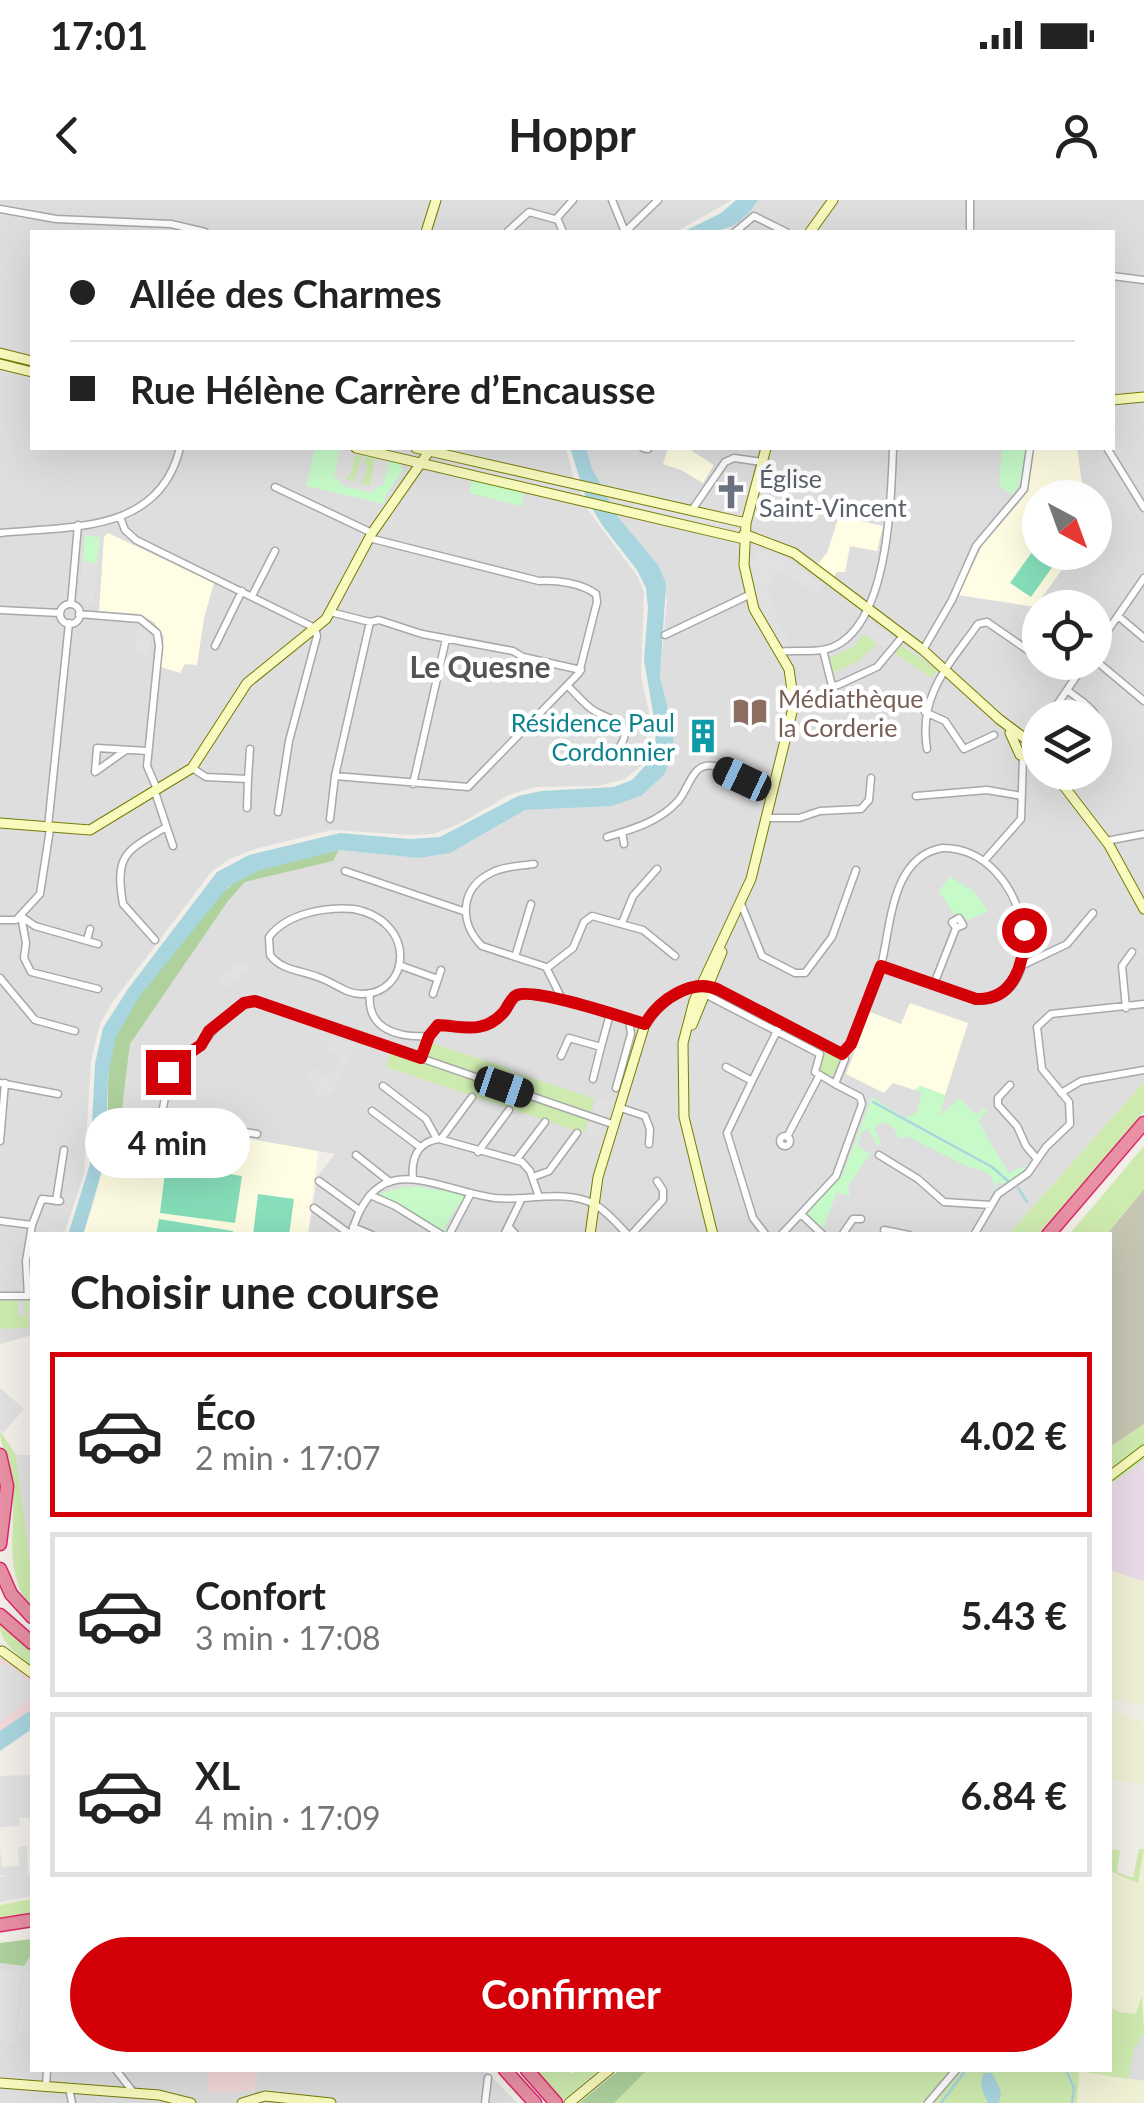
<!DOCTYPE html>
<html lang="fr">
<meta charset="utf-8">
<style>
:root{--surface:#fff;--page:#f2f2f2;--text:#222;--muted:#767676;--line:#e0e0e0;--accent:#d30007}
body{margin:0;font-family:Lato,sans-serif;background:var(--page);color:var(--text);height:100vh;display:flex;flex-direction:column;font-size:38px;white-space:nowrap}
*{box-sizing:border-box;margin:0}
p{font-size:32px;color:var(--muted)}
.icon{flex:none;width:55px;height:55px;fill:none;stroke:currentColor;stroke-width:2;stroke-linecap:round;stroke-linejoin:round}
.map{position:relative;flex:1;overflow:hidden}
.sheet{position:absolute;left:30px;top:1032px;width:1082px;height:840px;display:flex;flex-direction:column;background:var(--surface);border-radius:0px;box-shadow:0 10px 40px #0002}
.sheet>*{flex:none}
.hud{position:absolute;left:30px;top:30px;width:1085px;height:220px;border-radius:0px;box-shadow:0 10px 40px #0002;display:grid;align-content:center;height:220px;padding:0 40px;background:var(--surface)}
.needle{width:65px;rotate:139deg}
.tools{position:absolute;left:1022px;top:280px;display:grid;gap:20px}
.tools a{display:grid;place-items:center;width:90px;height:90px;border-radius:50%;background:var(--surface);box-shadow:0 10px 40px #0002;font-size:50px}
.end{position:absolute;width:45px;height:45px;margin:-22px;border:12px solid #d30007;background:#fff;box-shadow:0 0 0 5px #fff}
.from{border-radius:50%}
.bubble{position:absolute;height:70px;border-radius:35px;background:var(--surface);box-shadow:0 10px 40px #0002;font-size:32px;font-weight:700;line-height:70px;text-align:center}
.car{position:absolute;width:30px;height:60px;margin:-30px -15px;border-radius:12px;box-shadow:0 0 8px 2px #0007;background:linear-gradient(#222 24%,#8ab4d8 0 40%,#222 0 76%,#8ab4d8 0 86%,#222 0)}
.hud b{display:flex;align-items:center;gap:35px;height:95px;font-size:38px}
.hud b+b{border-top:2px solid var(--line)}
.hud i{width:25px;height:25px;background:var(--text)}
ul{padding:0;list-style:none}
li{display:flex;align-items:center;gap:30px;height:165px;margin:0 20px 15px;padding:0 20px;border:5px solid var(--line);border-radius:0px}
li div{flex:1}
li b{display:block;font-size:38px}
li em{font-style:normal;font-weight:700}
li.selected{border-color:var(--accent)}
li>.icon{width:90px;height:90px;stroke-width:1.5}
h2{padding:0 40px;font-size:45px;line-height:120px}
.button{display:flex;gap:20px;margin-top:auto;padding:20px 40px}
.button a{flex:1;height:115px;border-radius:60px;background:var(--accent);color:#fff;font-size:40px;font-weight:700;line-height:115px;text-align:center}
.status{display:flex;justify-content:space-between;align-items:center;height:70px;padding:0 50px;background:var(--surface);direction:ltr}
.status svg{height:28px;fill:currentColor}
header{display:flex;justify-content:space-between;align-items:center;height:130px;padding:0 40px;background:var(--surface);font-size:45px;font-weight:700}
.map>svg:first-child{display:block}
.residential{fill:#dfdede;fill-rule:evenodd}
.commercial{fill:#f2d8d8}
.industrial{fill:#ebdae8}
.education{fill:#fffee4}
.construction{fill:#c7c6b3}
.farmland{fill:#eff0d4}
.grass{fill:#ceebaf}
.forest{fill:#aed19d}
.park{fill:#c7fac9}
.pitch{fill:#87e0bb}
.parking{fill:#e1e1e1}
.water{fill:#a9d5df}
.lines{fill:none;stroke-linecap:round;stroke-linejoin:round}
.stream{stroke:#a9d5df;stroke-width:2.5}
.street-casing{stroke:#a8a8a8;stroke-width:9}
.secondary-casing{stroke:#747d04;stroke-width:11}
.highway-casing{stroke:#dd286c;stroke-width:15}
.street{stroke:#fff;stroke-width:6}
.secondary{stroke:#f9fabe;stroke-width:9}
.highway{stroke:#e890a4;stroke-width:12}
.route{stroke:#d30007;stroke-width:12}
.labels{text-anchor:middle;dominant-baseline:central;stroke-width:9;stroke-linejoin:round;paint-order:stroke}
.worship-label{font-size:25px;fill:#5b616d;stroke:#fff;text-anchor:start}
.education-label{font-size:25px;fill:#785e54;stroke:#fff;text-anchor:start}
.culture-label{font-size:25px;fill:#0d838f;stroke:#fff;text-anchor:end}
.quarter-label{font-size:30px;font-weight:bold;fill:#545454;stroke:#fff}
</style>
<div class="status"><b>17:01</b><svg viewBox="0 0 49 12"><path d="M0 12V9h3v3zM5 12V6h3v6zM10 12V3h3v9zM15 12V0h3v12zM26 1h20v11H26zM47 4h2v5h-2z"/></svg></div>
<header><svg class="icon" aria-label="back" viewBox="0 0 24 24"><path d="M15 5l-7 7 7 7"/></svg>Hoppr<svg class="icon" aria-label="person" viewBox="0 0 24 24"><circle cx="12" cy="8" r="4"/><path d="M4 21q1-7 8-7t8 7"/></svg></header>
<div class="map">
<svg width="1144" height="1903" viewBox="0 0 1144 1903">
<rect width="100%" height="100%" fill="#f2eee8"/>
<path class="residential" d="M0,0H732L676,32H32V248H566L572,273L588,310L638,377L644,392L641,477L653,530L650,547L642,565L625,579L599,586L536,587L509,595L459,624L433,634L412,635L332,630L255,649L228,660L211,672L111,804L100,824L91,861L84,974L64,1035H32V1135L0,1144Z
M758,0H1144V882L1008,1035H308L317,977L335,954L121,917L130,844L228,701L245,682L333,661L339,650L419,658L449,653L525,610L612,606L641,596L664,575L672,556L674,535L660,477L667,400L659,366L618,317L592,268L586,248H1112V32H723L746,16ZM1040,298H1095V352H1040ZM1040,408H1095V462H1040ZM1040,518H1095V572H1040Z
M32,1752V1870H209L207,1892L254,1891L258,1870H485L517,1903H0V1763L24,1766Z
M1144,1825V1881L1075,1870H1110Z"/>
<path class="commercial" d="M0,1458L9,1459L32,1479V1509L0,1531Z
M209,1870H258L254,1891L206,1892Z"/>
<path class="industrial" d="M1144,1260V1382L1110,1370V1285Z"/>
<path class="education" d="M668,248H687L714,265L703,283L681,270L663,264Z
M1034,248H1077L1084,297L1040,298V352L1074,353L1035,407L958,395L983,344L1018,304L1028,287Z
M840,313L846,314V318L883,326L877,351L850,346L845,372H837L833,379L817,365L827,353Z
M108,333L214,383L204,418L197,465L185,464L180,473L161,467L164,436L154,422L138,414L99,411L104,337Z
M910,803L968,823L945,895L921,886L915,890L893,883L884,893L846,874L870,812L901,824Z
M108,914L318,951L308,1035H83L95,1001L107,940Z"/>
<path class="construction" d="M1144,989V1224L1110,1247V1035H1106Z"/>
<path class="farmland" d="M1110,1370L1144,1382V1506L1110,1498Z
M1110,1511L1144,1522V1584L1110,1579Z
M1144,1655V1795L1137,1815L1119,1812L1110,1807V1671L1138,1682Z
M1078,1871L1144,1881V1903H1077Z"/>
<path class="grass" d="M355,254L363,255L354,281L362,284L368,265L364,263L366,256L375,258L370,286L345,279L350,275Z
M864,434L877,444L857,462L834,472L836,483L827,459L852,448Z
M899,444L937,470L932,478L893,452Z
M431,843L511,869L503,883L429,858L426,853Z
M392,850L588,919L583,933L386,867Z
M818 863a12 12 0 1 1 24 0a12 12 0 1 1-24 0Z
M514,872L595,899L590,914L508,885Z
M1144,882V912L1039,1035H1008Z
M1144,946V989L1106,1035H1069Z
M17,1099L19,1117L25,1116L24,1099H28L29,1128L0,1129V1100Z
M1144,1224V1260L1110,1285V1247Z
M0,1231L16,1255L32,1371V1410C0,1367 18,1329 12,1276C10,1260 0,1247 0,1231Z
M0,1425L32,1452V1467C18,1454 0,1444 0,1425Z
M1110,1649L1120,1650L1117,1672L1133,1678L1139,1649H1144L1138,1683L1110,1671Z
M32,1699V1714L0,1718V1705Z
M1142,1795L1144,1837L1140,1836L1139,1845L1135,1844L1128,1879L1079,1871L1077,1903H586L619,1870H1110V1807L1119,1812L1136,1814Z
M536,1870H568L572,1874L577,1870H599L562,1901Z"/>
<path class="forest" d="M339,650L333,661L245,682L228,701L130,844L121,917L108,914C108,889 107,863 115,838C127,805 213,692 243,677C271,662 308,658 339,650Z
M32,1739V1753L24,1766L0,1763V1743Z
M619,1870H647L614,1903H579Z"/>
<path class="park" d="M315,248L340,250L335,275L345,287L374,291L388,262L385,260L399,263L403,270L385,297L384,304L306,286Z
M1002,248H1025C1026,264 1023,281 1013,295L999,285Z
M472,281L524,292L521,306L469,293Z
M85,335L100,337L97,363L83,362Z
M949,677L975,692L988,711L969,720L953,713L939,691Z
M920,886L945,895L940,916L959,898L976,915L984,908L987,911L979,920C981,928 1003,964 1009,973L1028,964L1022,972L1004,984L997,982L996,989L991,976L984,971L966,966L907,936L900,939L893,927L884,922L874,928L882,944L877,945L868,929L862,932L857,945L870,954L848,986L850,996L837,992L823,1028L806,1014L843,974L872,897L905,918L917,912L922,893L915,890Z
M404,987H422L441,991L444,988L463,996V1004H458L444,1028L448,1030L445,1034L376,995Z"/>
<path class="pitch" d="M1032,352L1053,366L1031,397L1010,383Z
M166,964L242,976L235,1023L160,1013Z
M258,994L294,999L289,1035H253Z
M159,1019L233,1031V1035H156Z"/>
<path class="parking" d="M340,250L355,254L350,276L345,277L347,282L370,286L375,258L389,262L383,286L379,285L370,293L342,284L334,275Z
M444,256L568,283L566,295L442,266Z
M635,300L730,321L728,331L633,309Z
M757,349L778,353L823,385L816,395L780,370L766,387L778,416L776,421L792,445L782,444L765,419L753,390L748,357L754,358Z
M83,362L97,363L93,405L79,399Z
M869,421L895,440L888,450L861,432Z
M138,423L148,427L151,435L149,456L134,453Z
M726,553L767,575L765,588L719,566Z
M240,761L251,769L224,789L216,779Z
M333,838L355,843L335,889L322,899L305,877L316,868L325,879L329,871L334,873L341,856L322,849Z
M597,899L609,903L597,938L585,934Z
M0,1188L24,1209L3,1233L0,1231Z
M16,1255H32V1371L30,1364Z
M0,1464L8,1465L9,1468L11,1466L32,1484V1498L0,1522Z
M32,1575V1618H19L20,1626L0,1627V1576Z
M27,1646L28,1674H32V1696L0,1702V1677L7,1675H0V1648L2,1667L19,1666L18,1647Z
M0,1770L20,1771L15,1842L0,1841Z
M24,1771H32V1833L18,1832Z"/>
<path class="water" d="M736,0H758C738,32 718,33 683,32L721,13Z
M570,248H586L592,268L618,317L659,366L666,384L660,477L674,534L672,556L664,575L641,596L612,606L525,610L450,653L419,658L339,650L258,671L228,687L139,797L115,839L108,878L106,957L83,1035H68L90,964L95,864L103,828L128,789L217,672L249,655L340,633L410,639L440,637L518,596L541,591L614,587L632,580L645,566L655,545L656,530L644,460L648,409L646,388L637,370L602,325L586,298Z
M32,1509V1529L0,1551V1531Z
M984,1873H992C997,1884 1005,1891 998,1903H988C983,1894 978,1882 984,1873Z"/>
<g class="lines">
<path class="stream" d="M873,902L992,967L1008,981
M1018,988L1027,1002
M1066,1870L1074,1888L1072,1903
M941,1903L966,1870"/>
<g class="street-casing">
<path id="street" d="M612,0L625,32L658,0
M970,0V32
M0,9L56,19L171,24L205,32
M556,19L573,0
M507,32L529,12L558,20L563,32
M735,32L754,16L786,32
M1112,76L1144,80
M643,248L648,249
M1107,248L1144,308
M275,287L372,333
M692,310L725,262L734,258L762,262
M120,317L125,330L136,340L315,428L317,436L289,541L278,612
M0,333C71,326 159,334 180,248
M252,396L275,351
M71,404L78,325
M60 414a10 10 0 1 1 20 0a10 10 0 1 1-20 0Z
M0,410L60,413
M330,412L370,422L379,420L422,434L513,451L523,457L581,470
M79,414L140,419L157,433L159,446L147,566L157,589
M1118,416L1144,438
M665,435L749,395
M215,446L242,391
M1095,449L1144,378
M823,450L832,486L838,485L877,467L903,436
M923,450L952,400L976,346L1024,289L1030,248
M779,452C796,449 817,454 833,447C889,423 891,300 893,248
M1095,460L1144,501
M568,486C576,494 584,504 593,510C611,522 639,520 617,551L589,559
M1067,490C1086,505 1105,512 1095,539
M925,512L945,521L964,549L994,535
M1048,518L1086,462
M1031,543L1040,529
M927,549C918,495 949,465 978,424L987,422L1029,451L1040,441
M126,550L95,572L97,548L148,551
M192,568L206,577L248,579L247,608
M335,576L468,587L579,473L597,402L596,394C581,383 557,380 539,381L369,338
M248,579L250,549
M413,584L446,439
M155,592L173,646
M916,596L987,590L1022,596
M767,618H799L820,611L861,609L869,600L871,578
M330,619L335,576L370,422
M48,627L69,423
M622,632L624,644
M607,637C633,629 659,622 678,601C690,587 692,562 714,566L772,593
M1106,641L1144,634
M942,648C1030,647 1056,804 977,799L881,766C891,726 891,657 942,648Z
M984,661L1021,619L1023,557
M534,664C521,666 505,666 493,672C460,687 458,722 482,746L546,767L561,797
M345,671L463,711
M742,706L762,756L795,773H805L832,737L856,670
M354,709C419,722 410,795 361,794C346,794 333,782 318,777C301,770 282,771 270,755L269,737C287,713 325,707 354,709Z
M21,716L26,743L24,758L31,772L98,789
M22,717L35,726L98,744
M0,720H16L40,694L50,629
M622,723L633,696L657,669
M87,740L90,729
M155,740L123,704C114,653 127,651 166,627
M515,757L531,704
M399,765L438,779
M1021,766L1067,744L1093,713
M547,768L573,748L584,722L592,716L643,730L675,756
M0,778L35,820L75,831
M934,784L956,728L963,725L959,718L952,722L956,728
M370,793C366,830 399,838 429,836L440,825C464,830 488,833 505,810C511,803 512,796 522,795C551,791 615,814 645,824
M433,794L441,770
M705,794L820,854L815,872L835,884L845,859L842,853L709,785
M1126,808L1122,766L1132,752
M842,853L851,844L881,766
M561,856L569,838L601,847L610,814
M421,858L429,836
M726,867L752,881L781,823
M593,879L601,847
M752,881L727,933L753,1018L766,1035
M0,883L58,894
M1010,885L998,898V905L1017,926L1026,946L1037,959
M383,886L426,919L437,939
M616,888L631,834L629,820
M1061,893L1081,881L1144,870
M621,908L645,916L650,929L649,944
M372,911L420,947
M134,914L257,934
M161,918L171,867C180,860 191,855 199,847C215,830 230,805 255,801L615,925
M780 941a5 5 0 1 1 10 0a5 5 0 1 1-10 0Z
M787,937L819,876
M441,939L472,897
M0,941L5,883
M478,952L509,910
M356,955L390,982
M879,955L918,979L944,1002L991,1005
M517,959L545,922
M533,977L549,971L577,933
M413,979C411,959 417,942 439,939L522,962L530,971L539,997
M319,981L359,1010
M370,995L395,1006L442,1035
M56,1001L64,950
M314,1008L351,1035
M801,1014L823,1035
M0,1021L32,1025L42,999L60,1001
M353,1027L372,1035
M509,1027L516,1035
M884,1030L909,1035
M351,1035C376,944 434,990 495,998C526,1001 566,989 594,1004C607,1011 618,1025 628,1035
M449,1035L471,993
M504,1035L521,1000
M631,1035L663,1000V990L657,981
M781,1035L836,976L862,904L860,897L835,884
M842,1035L853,1019H861
M974,1035L998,994L1028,973L1046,947L1070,924L1069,902L1042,869L1037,827L1051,814L1144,804
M0,1096H28L26,1061L32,1025
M116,1870L134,1893
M46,1886L47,1870
M69,1888L72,1903
M485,1903L488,1878
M928,1903L956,1870"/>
</g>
<g class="secondary-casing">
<path id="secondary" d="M426,32L436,0
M810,32L833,0
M0,153L32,161
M0,164L32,172
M1112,200L1144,197
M356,248L744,339
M416,248L746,323
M744,334L794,353L923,450L999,519L1031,543L1040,558
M1010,533L1020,555L1040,562
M1053,572L1109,645L1144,709
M0,623L90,630L192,568L247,483L326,419L372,333L430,250
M692,825L722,752
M590,1035L598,977L645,824C657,803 684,784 709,785
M713,1035L684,917L683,843L694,801L751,679L794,504L789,469L754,409L744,365L746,323L766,248
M1110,1276L1144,1250
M2,1451L32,1473
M0,1883L159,1895L191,1903
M242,1903L265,1896L331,1903
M569,1903L609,1870"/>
</g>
<g class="highway-casing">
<path id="highway" d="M1048,1035L1144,923
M0,1255L7,1286L0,1344
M0,1369L11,1394L32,1417
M0,1415L32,1443
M0,1725L32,1720
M505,1870L535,1903
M527,1870L556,1903"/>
</g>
<use href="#street" class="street"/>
<use href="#secondary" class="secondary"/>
<use href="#highway" class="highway"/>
</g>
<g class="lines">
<path class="route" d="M168,872L175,863L201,845L209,831L244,803L255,801L421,858L429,836L438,825C462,826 483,835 503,813C508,808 510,798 517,795C536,788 622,817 645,824C659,800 692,777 719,790L842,854L851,844L881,766L976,799C1015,801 1025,761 1024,730"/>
</g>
<defs>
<g id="church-bare" transform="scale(2.7)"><path d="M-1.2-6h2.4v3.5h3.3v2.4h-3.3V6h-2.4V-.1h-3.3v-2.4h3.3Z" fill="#6b7280" stroke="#fff" stroke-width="2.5" paint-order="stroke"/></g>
<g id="library-bare" transform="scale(2.7)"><path d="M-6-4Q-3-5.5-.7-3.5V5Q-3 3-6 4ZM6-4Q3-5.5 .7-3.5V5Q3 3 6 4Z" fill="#8d6e63" stroke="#fff" stroke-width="2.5" paint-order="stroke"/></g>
<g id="building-bare" transform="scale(2.7)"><path d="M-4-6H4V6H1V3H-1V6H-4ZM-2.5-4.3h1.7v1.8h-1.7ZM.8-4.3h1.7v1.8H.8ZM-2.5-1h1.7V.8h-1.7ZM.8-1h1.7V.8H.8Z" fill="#0f9aa8" stroke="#fff" stroke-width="2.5" paint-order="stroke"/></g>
</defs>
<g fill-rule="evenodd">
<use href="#church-bare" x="731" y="292"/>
<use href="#library-bare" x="750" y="512"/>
<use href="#building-bare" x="703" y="536"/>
</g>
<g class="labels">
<g class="worship-label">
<text x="759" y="278">Église<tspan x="759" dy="29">Saint-Vincent</tspan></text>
</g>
<g class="education-label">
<text x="778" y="498">Médiathèque<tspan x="778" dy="29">la Corderie</tspan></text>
</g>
<g class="culture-label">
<text x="675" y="522">Résidence Paul<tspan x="675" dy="29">Cordonnier</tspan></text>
</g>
<g class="quarter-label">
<text x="480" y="466">Le Quesne</text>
</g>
</g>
</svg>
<div class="tools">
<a><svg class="needle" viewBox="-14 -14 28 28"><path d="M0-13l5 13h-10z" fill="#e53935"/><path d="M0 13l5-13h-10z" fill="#767676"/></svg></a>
<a><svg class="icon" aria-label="locate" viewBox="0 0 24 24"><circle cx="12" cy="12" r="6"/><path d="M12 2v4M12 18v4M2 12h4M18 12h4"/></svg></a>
<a><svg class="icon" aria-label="layers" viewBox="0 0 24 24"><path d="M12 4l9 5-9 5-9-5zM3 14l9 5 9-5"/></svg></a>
</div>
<i class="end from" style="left:1024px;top:730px"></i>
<i class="end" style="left:168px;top:872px"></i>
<div class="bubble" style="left:85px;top:908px;width:165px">4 min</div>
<i class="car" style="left:742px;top:579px;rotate:295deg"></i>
<i class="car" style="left:504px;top:887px;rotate:109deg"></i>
<div class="hud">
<b><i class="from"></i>Allée des Charmes</b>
<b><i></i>Rue Hélène Carrère d’Encausse</b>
</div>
<section class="sheet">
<h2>Choisir une course</h2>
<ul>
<li class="selected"><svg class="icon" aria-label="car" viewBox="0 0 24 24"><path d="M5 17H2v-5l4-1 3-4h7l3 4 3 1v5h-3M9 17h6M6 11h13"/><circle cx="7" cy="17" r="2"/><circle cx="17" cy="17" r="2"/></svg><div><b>Éco</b><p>2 min · 17:07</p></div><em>4.02 €</em></li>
<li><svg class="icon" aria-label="car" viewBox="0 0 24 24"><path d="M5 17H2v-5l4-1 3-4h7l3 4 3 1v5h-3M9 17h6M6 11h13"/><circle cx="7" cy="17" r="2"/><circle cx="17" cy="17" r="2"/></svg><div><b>Confort</b><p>3 min · 17:08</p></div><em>5.43 €</em></li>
<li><svg class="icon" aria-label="car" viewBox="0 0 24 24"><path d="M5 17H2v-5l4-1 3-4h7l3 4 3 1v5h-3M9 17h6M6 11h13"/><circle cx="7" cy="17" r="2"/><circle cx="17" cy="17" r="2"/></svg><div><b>XL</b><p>4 min · 17:09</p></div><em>6.84 €</em></li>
</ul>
<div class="button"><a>Confirmer</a></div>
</section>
</div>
